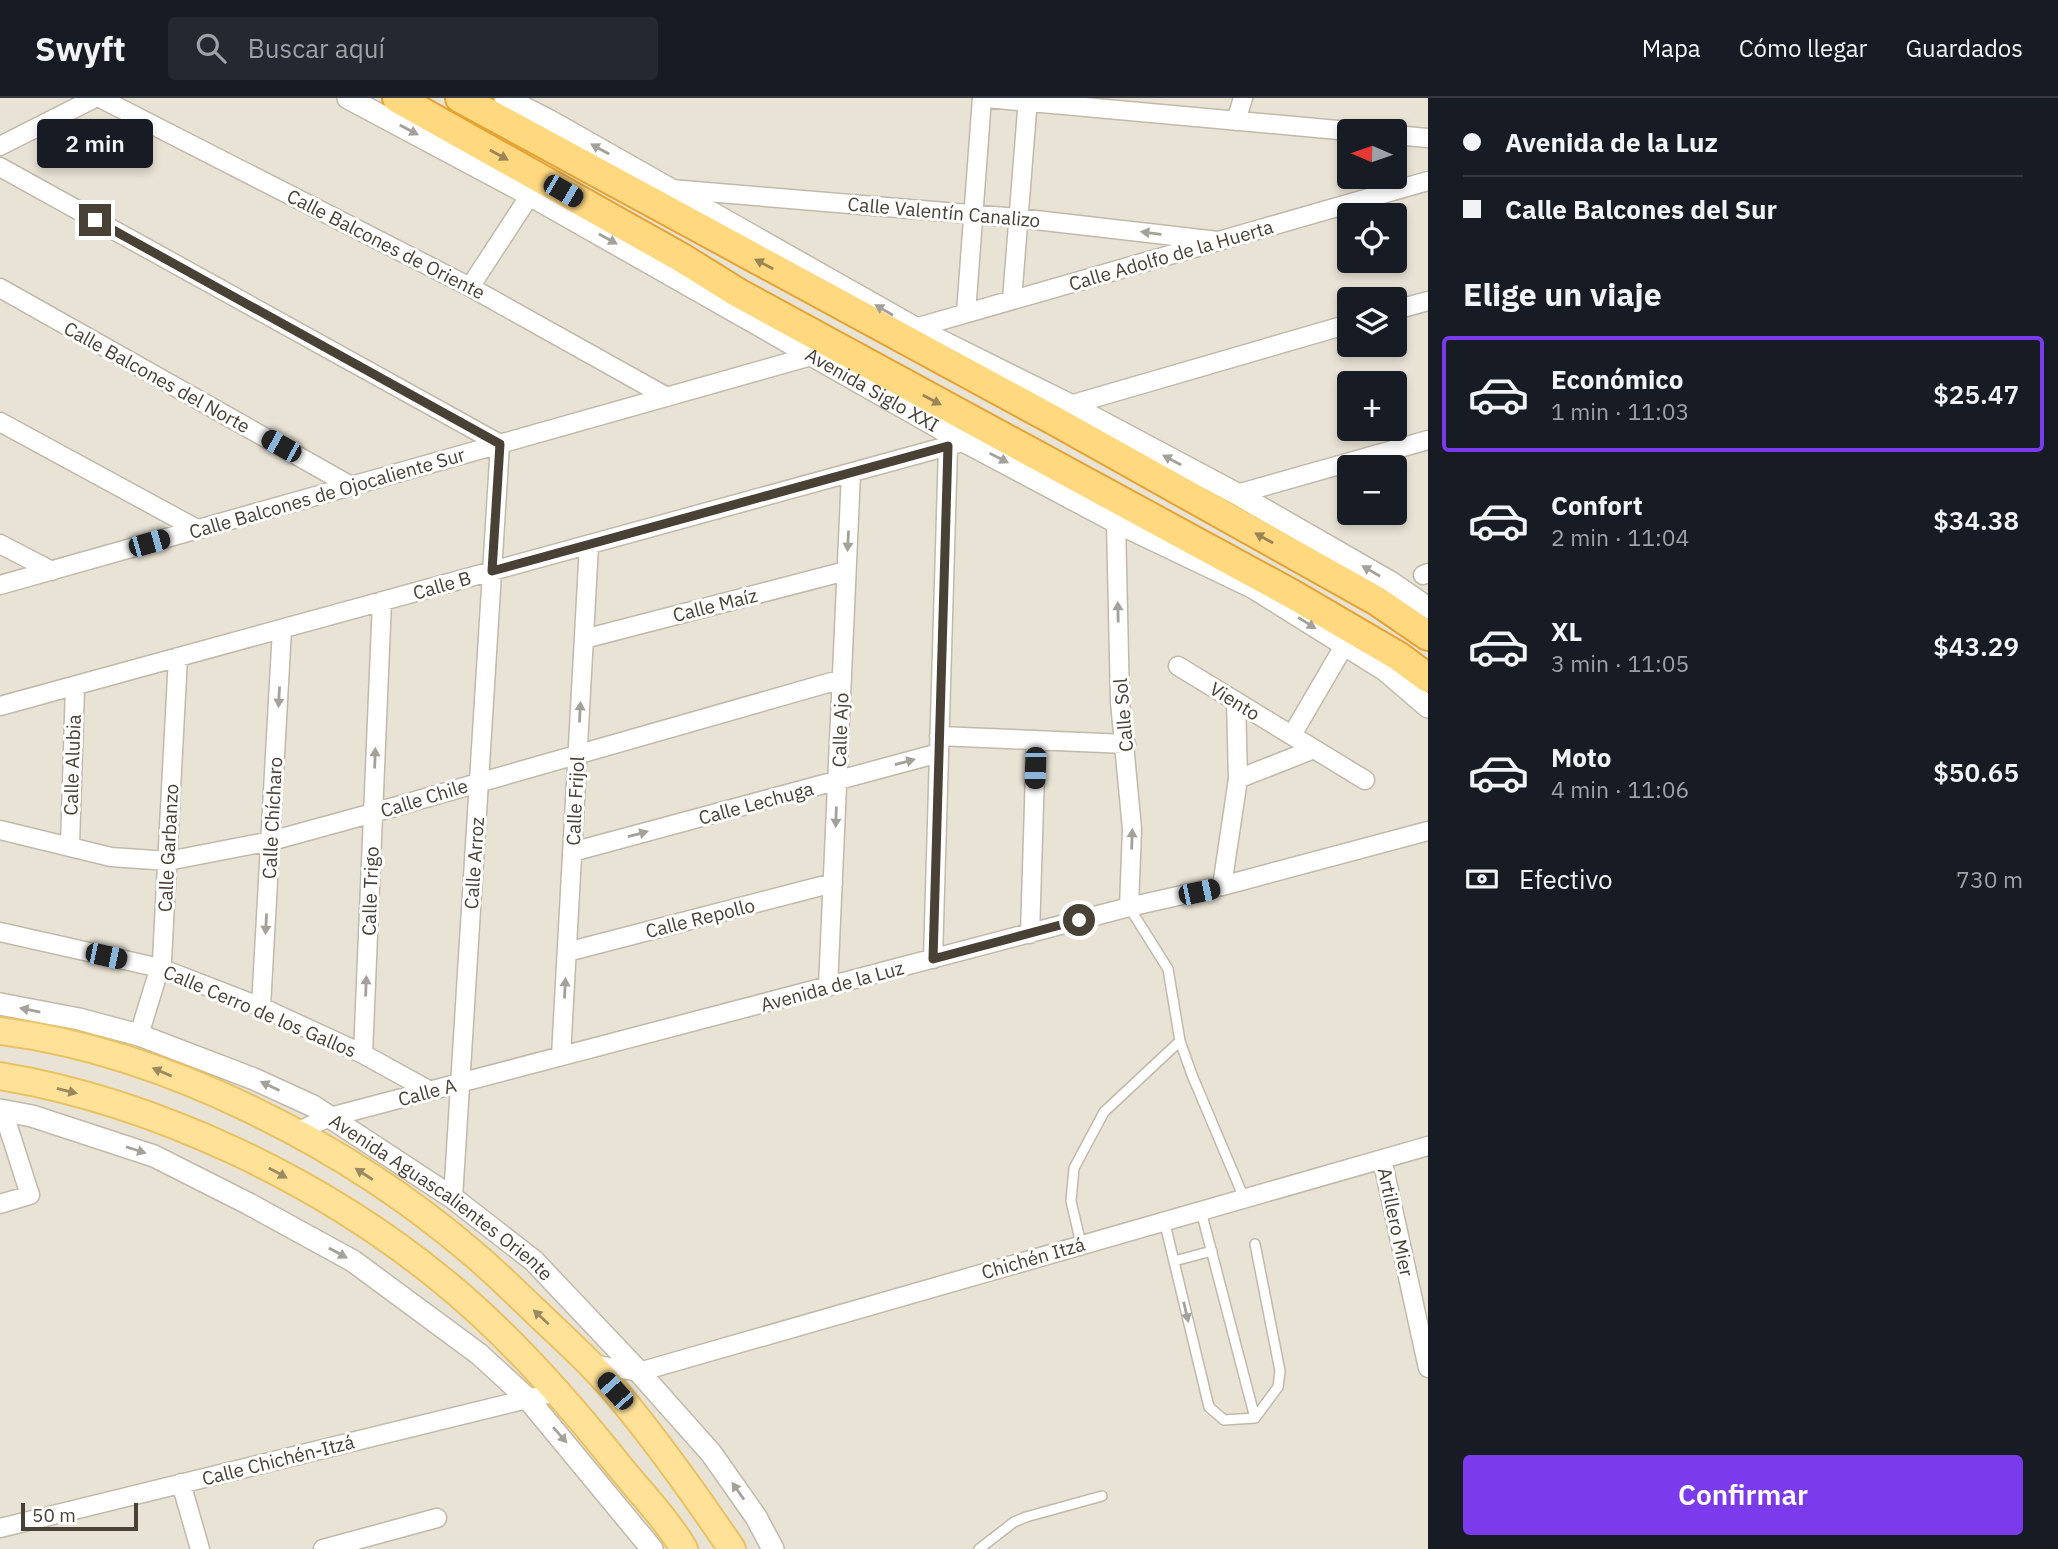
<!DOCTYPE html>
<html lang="es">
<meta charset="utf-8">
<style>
:root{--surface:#171b24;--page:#242831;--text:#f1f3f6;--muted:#9ea1a6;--line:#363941;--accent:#7c3aed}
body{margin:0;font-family:"IBM Plex Sans",sans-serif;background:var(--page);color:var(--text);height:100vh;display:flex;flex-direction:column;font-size:26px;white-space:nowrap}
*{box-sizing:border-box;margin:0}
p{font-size:23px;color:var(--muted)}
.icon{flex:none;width:38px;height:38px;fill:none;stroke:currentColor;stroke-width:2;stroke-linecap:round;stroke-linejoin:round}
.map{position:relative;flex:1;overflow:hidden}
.side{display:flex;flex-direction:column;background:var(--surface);width:630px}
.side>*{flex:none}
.banner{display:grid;align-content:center;height:154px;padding:0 35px;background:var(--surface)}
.needle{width:46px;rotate:272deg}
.controls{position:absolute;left:1337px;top:21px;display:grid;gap:14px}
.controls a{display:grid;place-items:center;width:70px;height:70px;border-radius:7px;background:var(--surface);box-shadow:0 4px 10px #0003;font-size:35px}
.scale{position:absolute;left:21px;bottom:18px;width:117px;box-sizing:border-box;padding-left:7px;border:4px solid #494136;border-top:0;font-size:19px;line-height:24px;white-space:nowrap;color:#494136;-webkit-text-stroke:5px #fff;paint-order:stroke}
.end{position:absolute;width:32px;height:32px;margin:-16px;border:9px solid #494136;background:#fff;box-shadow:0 0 0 4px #fff}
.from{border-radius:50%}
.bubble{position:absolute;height:49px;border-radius:7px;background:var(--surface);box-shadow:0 4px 10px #0003;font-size:23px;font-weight:600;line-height:49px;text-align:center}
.car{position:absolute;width:21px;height:42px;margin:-21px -10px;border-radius:9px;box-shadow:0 0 5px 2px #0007;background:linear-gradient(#222 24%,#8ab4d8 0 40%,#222 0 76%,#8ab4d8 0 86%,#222 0)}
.banner b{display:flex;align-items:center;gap:24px;height:66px;font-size:26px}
.banner b+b{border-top:2px solid var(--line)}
.banner i{width:18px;height:18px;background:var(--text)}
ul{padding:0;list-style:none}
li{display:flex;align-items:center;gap:21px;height:116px;margin:0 14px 10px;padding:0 21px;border:4px solid transparent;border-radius:7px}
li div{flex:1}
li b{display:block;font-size:26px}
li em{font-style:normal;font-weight:600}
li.active{border-color:var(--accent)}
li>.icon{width:63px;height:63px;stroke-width:1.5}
h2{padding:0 35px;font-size:32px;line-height:84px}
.pay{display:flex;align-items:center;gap:18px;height:77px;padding:0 35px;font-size:26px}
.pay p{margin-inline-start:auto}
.cta{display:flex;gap:14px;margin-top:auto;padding:14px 35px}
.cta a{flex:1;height:80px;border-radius:7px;background:var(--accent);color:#fff;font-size:28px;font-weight:600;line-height:80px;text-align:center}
header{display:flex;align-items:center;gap:42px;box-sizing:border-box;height:98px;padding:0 35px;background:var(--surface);border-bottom:2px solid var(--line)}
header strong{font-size:33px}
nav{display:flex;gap:38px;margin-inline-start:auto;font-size:24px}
.search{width:490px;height:63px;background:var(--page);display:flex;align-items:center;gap:18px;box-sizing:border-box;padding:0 24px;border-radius:7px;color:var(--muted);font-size:26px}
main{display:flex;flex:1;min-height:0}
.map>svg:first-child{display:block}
.residential{fill:#e9e3d6;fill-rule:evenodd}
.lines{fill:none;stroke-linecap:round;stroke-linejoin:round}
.service-casing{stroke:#c1b9aa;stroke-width:12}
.minor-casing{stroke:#c1b9aa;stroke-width:21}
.tertiary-casing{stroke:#c1b9aa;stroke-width:24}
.primary-casing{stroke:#e9c162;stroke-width:30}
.trunk-casing{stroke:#e4a332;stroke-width:32}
.service{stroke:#fff;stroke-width:9}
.minor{stroke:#fff;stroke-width:18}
.tertiary{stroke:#fff;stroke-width:21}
.primary{stroke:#ffe297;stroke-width:26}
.trunk{stroke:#ffd880;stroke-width:28}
.oneway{fill:#a4a09a}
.oneway2{fill:#9b8557}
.oneway3{fill:#9b8962}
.route{stroke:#494136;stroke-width:9}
.labels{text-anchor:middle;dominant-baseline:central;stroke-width:6;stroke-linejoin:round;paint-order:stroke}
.street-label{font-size:19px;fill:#494136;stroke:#fff}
</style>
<header>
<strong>Swyft</strong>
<div class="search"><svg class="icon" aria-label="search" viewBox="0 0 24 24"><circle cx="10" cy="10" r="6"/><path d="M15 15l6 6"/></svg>Buscar aquí</div>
<nav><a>Mapa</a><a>Cómo llegar</a><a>Guardados</a></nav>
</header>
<main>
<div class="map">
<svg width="1428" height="1451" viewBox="0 0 1428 1451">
<rect width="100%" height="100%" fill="#f5f1e8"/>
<path class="residential" d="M0,0H1428V1451H0ZM1349,33H1395V79H1349ZM1349,117H1395V163H1349ZM1349,201H1395V247H1349ZM1349,285H1395V331H1349ZM1349,369H1395V415H1349Z"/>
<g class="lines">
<g class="service-casing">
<path id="service" d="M1129,809L1168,871L1180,943L1192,977L1244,1100
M1164,1122L1209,1309L1224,1322L1255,1320L1201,1113
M1081,1146L1071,1103L1074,1070L1104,1014L1180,943
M1174,1163L1212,1153
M1255,1320L1278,1289L1280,1273L1255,1146
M979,1451L1014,1424L1026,1419L1102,1398"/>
</g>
<g class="minor-casing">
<path id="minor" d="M100,0L470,189L667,299
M986,0L1349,33
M1236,23L1243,0
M1395,37L1428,40
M0,48L95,0
M0,69L500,346L453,1100
M671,91L1018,120L1218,143
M470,189L530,97
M0,190L351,388
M1012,202L1028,0
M1395,212L1428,203
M966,215L982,0
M915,230L1428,83
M1066,313L1070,307L1349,226
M0,324L197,431
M1237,396L1428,342
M1116,424L1120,604L1132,731L1129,809
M0,446L52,473
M1423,477L1428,475
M0,487L815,257
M584,541L846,473
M1178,568L1365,682
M0,608L966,343
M1292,637L1344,548
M939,638L1126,646
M1238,681L1314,651
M0,732L111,759L168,763L271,743L373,715L842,581
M70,747L75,588
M572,754L939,655
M1222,788L1238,681L1236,603
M0,834L160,870L261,909L363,956L430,993
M1030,836L1036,642
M567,854L833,785
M933,861L948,348
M828,889L851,375
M261,909L282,531
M139,937L162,862L178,559
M363,956L382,503
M561,958L589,447
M296,1034L330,1019L1129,809L1222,788L1428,733
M1382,1061L1428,1270
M0,1106L30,1097L3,1013
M592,1266L639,1274L1428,1048
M181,1385L200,1451
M0,1430L556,1294
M323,1451L437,1420"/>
</g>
<g class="tertiary-casing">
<g id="tertiary">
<path id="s1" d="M348,0L530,97L954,338L1116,424L1254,490L1385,572L1428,609"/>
<path d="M505,0L548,22L915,230L1070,307L1237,396L1392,485L1428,510"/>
<path id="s2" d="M0,906L79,921L139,937L254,981L313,1008L453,1100L534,1163L639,1274L711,1355L756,1419L773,1451"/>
<path d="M0,1012L32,1018L154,1058L249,1106L353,1163L479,1256L528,1301L652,1451"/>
</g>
</g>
<g class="primary-casing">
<path id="primary" d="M0,933C166,954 350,1049 476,1158C496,1175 515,1194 534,1212C562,1239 591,1264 616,1294C658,1344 696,1398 732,1451
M0,978C156,1004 321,1083 443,1183C507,1235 564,1299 615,1363C638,1392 666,1420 684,1451"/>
</g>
<g class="trunk-casing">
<path id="trunk" d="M397,0L682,160L740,196L1292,496L1398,558L1428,580
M460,0L1057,324L1377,503L1428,538"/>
</g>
<use href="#service" class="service"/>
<use href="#minor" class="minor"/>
<use href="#tertiary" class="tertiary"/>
<use href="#primary" class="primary"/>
<use href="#trunk" class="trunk"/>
</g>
<defs><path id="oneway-solid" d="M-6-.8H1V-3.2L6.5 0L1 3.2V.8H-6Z" transform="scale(1.75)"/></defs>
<g class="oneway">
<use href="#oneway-solid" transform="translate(409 32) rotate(28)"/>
<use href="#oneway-solid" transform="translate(600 51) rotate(-151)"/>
<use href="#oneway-solid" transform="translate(1151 135) rotate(-173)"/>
<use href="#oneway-solid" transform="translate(608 141) rotate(29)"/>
<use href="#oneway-solid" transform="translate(884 212) rotate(-150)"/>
<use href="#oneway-solid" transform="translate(999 360) rotate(27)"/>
<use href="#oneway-solid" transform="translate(1172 362) rotate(-152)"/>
<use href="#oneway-solid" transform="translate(848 443) rotate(93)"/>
<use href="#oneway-solid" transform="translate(1371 473) rotate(-150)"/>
<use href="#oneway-solid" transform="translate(1118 514) rotate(-91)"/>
<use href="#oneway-solid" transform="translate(1307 525) rotate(32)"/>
<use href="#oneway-solid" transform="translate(279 599) rotate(93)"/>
<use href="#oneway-solid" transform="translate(580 614) rotate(-87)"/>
<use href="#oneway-solid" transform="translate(375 660) rotate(-88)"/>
<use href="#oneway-solid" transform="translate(905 664) rotate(-15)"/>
<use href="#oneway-solid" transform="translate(836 719) rotate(92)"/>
<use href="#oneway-solid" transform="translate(638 736) rotate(-15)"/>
<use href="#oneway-solid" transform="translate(1132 741) rotate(-88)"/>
<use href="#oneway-solid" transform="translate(266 826) rotate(93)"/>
<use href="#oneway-solid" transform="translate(366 888) rotate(-88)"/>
<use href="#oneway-solid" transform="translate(565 890) rotate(-87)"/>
<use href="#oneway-solid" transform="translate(30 912) rotate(-169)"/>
<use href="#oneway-solid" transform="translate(270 988) rotate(-155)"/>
<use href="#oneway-solid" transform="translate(136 1052) rotate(18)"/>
<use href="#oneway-solid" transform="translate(338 1155) rotate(29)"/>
<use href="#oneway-solid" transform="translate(1186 1214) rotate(77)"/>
<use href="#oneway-solid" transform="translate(560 1337) rotate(49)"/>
<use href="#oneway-solid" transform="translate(738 1393) rotate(-125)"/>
</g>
<g class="oneway2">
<use href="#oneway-solid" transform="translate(499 57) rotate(29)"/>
<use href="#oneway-solid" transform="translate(764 166) rotate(-152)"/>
<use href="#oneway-solid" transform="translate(932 302) rotate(28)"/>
<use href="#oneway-solid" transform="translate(1264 440) rotate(-151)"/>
</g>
<g class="oneway3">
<use href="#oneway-solid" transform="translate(162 974) rotate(-157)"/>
<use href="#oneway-solid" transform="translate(67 993) rotate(14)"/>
<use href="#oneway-solid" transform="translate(278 1075) rotate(29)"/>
<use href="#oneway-solid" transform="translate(364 1076) rotate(-147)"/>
<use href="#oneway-solid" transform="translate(541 1219) rotate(-137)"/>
</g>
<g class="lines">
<path class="route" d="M95,122L500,346L492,473L948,348L933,861L1079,822"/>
</g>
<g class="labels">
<g class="street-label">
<text transform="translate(944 114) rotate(5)">Calle Valentín Canalizo</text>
<text transform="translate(386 146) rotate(27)">Calle Balcones de Oriente</text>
<text transform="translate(1171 157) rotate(-16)">Calle Adolfo de la Huerta</text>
<text transform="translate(157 279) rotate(29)">Calle Balcones del Norte</text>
<text stroke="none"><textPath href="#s1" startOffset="600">Avenida Siglo XXI</textPath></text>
<text transform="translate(327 395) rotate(-16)">Calle Balcones de Ojocaliente Sur</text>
<text transform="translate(442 487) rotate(-16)">Calle B</text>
<text transform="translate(715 507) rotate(-14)">Calle Maíz</text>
<text transform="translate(1235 603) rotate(32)">Viento</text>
<text transform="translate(1123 617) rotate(-95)">Calle Sol</text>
<text transform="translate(840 632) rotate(-88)">Calle Ajo</text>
<text transform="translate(72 667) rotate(-88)">Calle Alubia</text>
<text transform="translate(424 700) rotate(-17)">Calle Chile</text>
<text transform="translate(575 703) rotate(-87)">Calle Frijol</text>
<text transform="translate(756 705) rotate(-15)">Calle Lechuga</text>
<text transform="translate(272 720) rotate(-87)">Calle Chícharo</text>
<text transform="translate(168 750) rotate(-87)">Calle Garbanzo</text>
<text transform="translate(474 765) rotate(-86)">Calle Arroz</text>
<text transform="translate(370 793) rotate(-88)">Calle Trigo</text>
<text transform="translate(700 820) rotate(-14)">Calle Repollo</text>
<text transform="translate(832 888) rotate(-15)">Avenida de la Luz</text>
<text transform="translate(260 913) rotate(23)">Calle Cerro de los Gallos</text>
<text transform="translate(427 994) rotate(-15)">Calle A</text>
<text stroke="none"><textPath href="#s2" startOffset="488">Avenida Aguascalientes Oriente</textPath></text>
<text transform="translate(1396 1124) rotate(78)">Artillero Mier</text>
<text transform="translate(1033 1160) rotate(-16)">Chichén Itzá</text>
<text transform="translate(278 1362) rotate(-14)">Calle Chichén-Itzá</text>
</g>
</g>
</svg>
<div class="controls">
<a><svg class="needle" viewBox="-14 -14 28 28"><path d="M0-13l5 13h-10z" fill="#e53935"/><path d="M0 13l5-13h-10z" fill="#9ea1a6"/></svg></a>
<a><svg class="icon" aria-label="locate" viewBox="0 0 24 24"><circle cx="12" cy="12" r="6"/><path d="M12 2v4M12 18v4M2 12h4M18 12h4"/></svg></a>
<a><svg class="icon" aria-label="layers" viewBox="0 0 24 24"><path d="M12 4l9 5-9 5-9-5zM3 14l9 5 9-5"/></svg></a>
<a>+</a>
<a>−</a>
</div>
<div class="scale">50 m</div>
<i class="end from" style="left:1079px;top:822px"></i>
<i class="end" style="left:95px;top:122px"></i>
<div class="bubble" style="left:37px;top:21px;width:116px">2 min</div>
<i class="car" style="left:563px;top:93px;rotate:120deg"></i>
<i class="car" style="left:281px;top:348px;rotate:299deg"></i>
<i class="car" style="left:149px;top:445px;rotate:74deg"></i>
<i class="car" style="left:1035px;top:670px;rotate:182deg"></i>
<i class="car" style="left:1199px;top:794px;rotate:78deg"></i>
<i class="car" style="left:106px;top:858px;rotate:102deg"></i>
<i class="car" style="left:615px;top:1293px;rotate:318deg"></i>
</div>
<section class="side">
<div class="banner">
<b><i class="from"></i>Avenida de la Luz</b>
<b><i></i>Calle Balcones del Sur</b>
</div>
<h2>Elige un viaje</h2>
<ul>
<li class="active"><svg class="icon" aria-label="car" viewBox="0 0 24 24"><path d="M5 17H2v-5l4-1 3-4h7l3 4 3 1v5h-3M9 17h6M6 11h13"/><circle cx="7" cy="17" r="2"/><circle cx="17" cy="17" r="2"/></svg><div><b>Económico</b><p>1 min · 11:03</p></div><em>$25.47</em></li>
<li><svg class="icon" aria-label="car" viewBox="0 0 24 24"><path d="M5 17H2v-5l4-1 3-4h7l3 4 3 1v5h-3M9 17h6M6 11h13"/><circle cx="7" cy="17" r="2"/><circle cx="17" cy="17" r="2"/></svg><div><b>Confort</b><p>2 min · 11:04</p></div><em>$34.38</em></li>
<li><svg class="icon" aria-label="car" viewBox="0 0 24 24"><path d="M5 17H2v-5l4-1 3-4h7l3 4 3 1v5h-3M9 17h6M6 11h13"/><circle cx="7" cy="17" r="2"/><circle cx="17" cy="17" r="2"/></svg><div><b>XL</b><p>3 min · 11:05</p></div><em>$43.29</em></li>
<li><svg class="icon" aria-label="car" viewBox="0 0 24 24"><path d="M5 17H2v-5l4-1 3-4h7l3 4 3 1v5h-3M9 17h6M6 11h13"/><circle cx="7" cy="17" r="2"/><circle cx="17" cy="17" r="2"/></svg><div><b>Moto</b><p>4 min · 11:06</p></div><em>$50.65</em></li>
</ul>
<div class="pay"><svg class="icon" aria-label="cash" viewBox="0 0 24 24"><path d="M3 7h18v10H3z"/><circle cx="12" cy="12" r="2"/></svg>Efectivo<p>730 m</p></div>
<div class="cta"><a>Confirmar</a></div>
</section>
</main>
